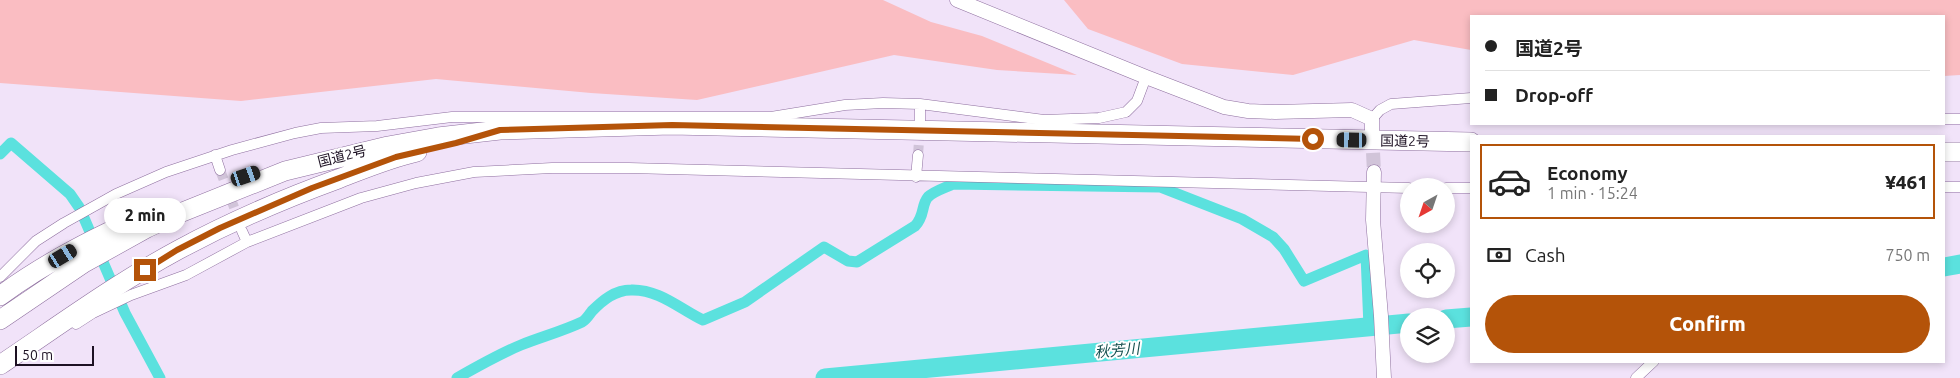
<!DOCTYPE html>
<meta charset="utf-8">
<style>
:root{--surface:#fff;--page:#f6f6f6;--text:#222;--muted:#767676;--line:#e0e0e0;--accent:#b45309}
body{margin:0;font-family:Ubuntu,"Noto Sans JP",sans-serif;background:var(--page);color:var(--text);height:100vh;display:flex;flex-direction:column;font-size:19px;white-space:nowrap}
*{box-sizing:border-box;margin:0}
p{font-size:16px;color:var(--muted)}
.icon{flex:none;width:28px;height:28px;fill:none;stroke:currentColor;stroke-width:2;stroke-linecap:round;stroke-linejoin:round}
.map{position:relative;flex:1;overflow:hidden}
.side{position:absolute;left:1470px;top:135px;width:475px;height:228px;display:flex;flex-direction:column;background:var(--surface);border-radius:0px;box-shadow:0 2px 8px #0003}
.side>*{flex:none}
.top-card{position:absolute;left:1470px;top:15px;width:475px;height:110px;border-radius:0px;box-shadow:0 2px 8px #0003;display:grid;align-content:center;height:110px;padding:0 15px;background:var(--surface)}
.needle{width:32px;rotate:220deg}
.tools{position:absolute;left:1400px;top:178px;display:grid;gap:10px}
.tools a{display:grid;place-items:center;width:55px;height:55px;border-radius:50%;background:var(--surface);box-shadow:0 2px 8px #0003;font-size:25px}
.scale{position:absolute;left:15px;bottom:12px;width:79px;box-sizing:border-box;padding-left:5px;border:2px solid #1d1123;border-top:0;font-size:14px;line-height:18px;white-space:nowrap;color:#1d1123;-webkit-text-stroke:4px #fff;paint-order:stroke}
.end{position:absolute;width:22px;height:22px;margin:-11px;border:6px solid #b45309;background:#fff;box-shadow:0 0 0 2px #fff}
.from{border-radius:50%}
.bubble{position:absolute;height:35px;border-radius:18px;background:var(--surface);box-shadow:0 2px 8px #0003;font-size:16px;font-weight:800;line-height:35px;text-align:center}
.car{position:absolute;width:15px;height:30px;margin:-15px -8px;border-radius:6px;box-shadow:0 0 4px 1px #0007;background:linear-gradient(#222 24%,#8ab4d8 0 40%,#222 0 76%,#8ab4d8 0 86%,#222 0)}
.top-card b{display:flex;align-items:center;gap:18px;height:48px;font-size:19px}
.top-card b+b{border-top:1px solid var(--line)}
.top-card i{width:12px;height:12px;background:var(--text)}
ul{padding:9px 0 0;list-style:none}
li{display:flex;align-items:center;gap:15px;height:75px;margin:0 10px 8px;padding:0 5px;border:2px solid transparent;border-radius:0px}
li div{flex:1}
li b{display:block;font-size:19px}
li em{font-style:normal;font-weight:800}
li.active{border-color:var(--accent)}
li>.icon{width:45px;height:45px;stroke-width:1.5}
.pay{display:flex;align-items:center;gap:12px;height:55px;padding:0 15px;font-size:19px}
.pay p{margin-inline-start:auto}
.button{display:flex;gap:10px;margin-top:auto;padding:10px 15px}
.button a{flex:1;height:58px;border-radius:30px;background:var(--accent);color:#fff;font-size:20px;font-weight:800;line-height:58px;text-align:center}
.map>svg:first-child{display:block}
.green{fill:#fabdc2}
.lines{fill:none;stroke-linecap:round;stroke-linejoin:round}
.canal{stroke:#5be1de;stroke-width:11}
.river{stroke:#5be1de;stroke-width:19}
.street-tunnel{stroke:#d1c4d9;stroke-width:10;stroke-dasharray:10 5;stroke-linecap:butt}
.secondary-tunnel{stroke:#d1c4d9;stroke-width:14;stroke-dasharray:14 7;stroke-linecap:butt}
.street-casing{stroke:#8e6f9f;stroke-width:11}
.secondary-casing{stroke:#8e6f9f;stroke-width:15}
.highway-casing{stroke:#8e6f9f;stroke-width:20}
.street{stroke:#fff;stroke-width:10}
.secondary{stroke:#fff;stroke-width:14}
.highway{stroke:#fff;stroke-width:19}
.route{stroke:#b45309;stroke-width:6}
.labels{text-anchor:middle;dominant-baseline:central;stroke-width:4;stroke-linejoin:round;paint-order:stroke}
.street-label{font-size:14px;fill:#1d1123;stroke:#fff}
.water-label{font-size:15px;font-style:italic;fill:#154f4e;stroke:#fff}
</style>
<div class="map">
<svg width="1960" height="378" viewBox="0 0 1960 378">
<rect width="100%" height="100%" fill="#f1e3f9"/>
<path class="green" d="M0,0H883L931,22L982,36L1077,75L997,70L894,55L697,100L591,93L436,79L241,101L0,83Z
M1064,0H1960V75L1944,76V16H1471V50L1414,40L1293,75L1182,64L1088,29Z"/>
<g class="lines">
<path class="canal" d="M0,154L11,143L70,194L79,207
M84,218L125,313L160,378
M457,378C478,366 499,354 521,345C541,337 563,331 582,322C586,320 589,315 592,311C603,300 615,290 631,290C659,289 680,309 703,320L745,302L824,247L848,261L857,262L915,226C925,216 921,205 928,197C934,191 945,188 953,184L1160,187L1242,219L1273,237L1284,249L1304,281L1366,255L1369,327"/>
<path class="river" d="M1944,267L1960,264
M1446,319L1471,317
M825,378L1409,323"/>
<path class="street-tunnel" d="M918,155L920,127
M220,170L240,223"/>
<path class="secondary-tunnel" d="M1372,132L1374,172"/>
<g class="street-casing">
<path id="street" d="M920,104V121
M1372,119L1380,110L1391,104L1471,98
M1944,119H1960
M215,155L220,170
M916,177L918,155
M1944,187H1960
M1446,188H1471
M242,231L247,242
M0,277L36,241L64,223L116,194L166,172L232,150L295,133L321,128L377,126L452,117H771L845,105L883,103L920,104L1044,120L1099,118L1126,112L1137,101L1146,77
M76,324L93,313L131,295L186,275L247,242L361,198L416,183L474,172L552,168H629L1409,188
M1636,378L1654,361"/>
</g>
<g class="secondary-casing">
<path id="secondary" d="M957,0L1146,77L1224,107L1248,111L1275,112L1352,110L1372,119V132
M1374,172L1373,220L1381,316L1384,378"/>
</g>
<g class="highway-casing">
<path id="highway" d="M1944,152H1960
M0,296C47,261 100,235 154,211
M0,320L84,263L147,228L180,213L285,171L388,146L438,137L500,130L671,125L1471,142
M0,365C58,326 117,283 178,250C230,222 283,199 338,179C364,169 390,158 417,152"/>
</g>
<use href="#street" class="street"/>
<use href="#secondary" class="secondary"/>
<use href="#highway" class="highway"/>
</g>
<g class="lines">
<path class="route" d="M145,270L177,250L220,228L312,188L396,157L456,143L500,130L672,125L1313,139"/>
</g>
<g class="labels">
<g class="street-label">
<text transform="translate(1405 141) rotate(1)">国道2号</text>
<text transform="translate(342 156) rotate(-14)">国道2号</text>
</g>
<g class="water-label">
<text transform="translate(1117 350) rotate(-5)">秋芳川</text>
</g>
</g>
</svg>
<div class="tools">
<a><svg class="needle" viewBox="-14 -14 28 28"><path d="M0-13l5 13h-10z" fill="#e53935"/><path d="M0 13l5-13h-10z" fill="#767676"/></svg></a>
<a><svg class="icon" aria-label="locate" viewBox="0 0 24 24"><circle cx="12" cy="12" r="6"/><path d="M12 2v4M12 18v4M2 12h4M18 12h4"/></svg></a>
<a><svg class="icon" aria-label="layers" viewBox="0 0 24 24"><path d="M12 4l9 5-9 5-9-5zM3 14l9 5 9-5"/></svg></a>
</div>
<div class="scale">50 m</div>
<i class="end from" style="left:1313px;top:139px"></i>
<i class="end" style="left:145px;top:270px"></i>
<div class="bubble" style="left:104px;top:198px;width:82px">2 min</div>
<i class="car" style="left:1352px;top:140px;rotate:271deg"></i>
<i class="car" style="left:246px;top:176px;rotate:71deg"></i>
<i class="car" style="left:63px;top:256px;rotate:59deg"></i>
<div class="top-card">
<b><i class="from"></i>国道2号</b>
<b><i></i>Drop-off</b>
</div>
<section class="side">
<ul>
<li class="active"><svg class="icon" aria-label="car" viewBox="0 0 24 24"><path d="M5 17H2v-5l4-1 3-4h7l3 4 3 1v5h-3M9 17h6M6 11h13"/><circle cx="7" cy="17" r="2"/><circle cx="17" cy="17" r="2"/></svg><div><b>Economy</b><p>1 min · 15:24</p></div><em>¥461</em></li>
</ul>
<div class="pay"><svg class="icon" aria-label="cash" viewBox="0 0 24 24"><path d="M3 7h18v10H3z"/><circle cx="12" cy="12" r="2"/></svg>Cash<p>750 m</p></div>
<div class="button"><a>Confirm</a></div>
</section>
</div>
